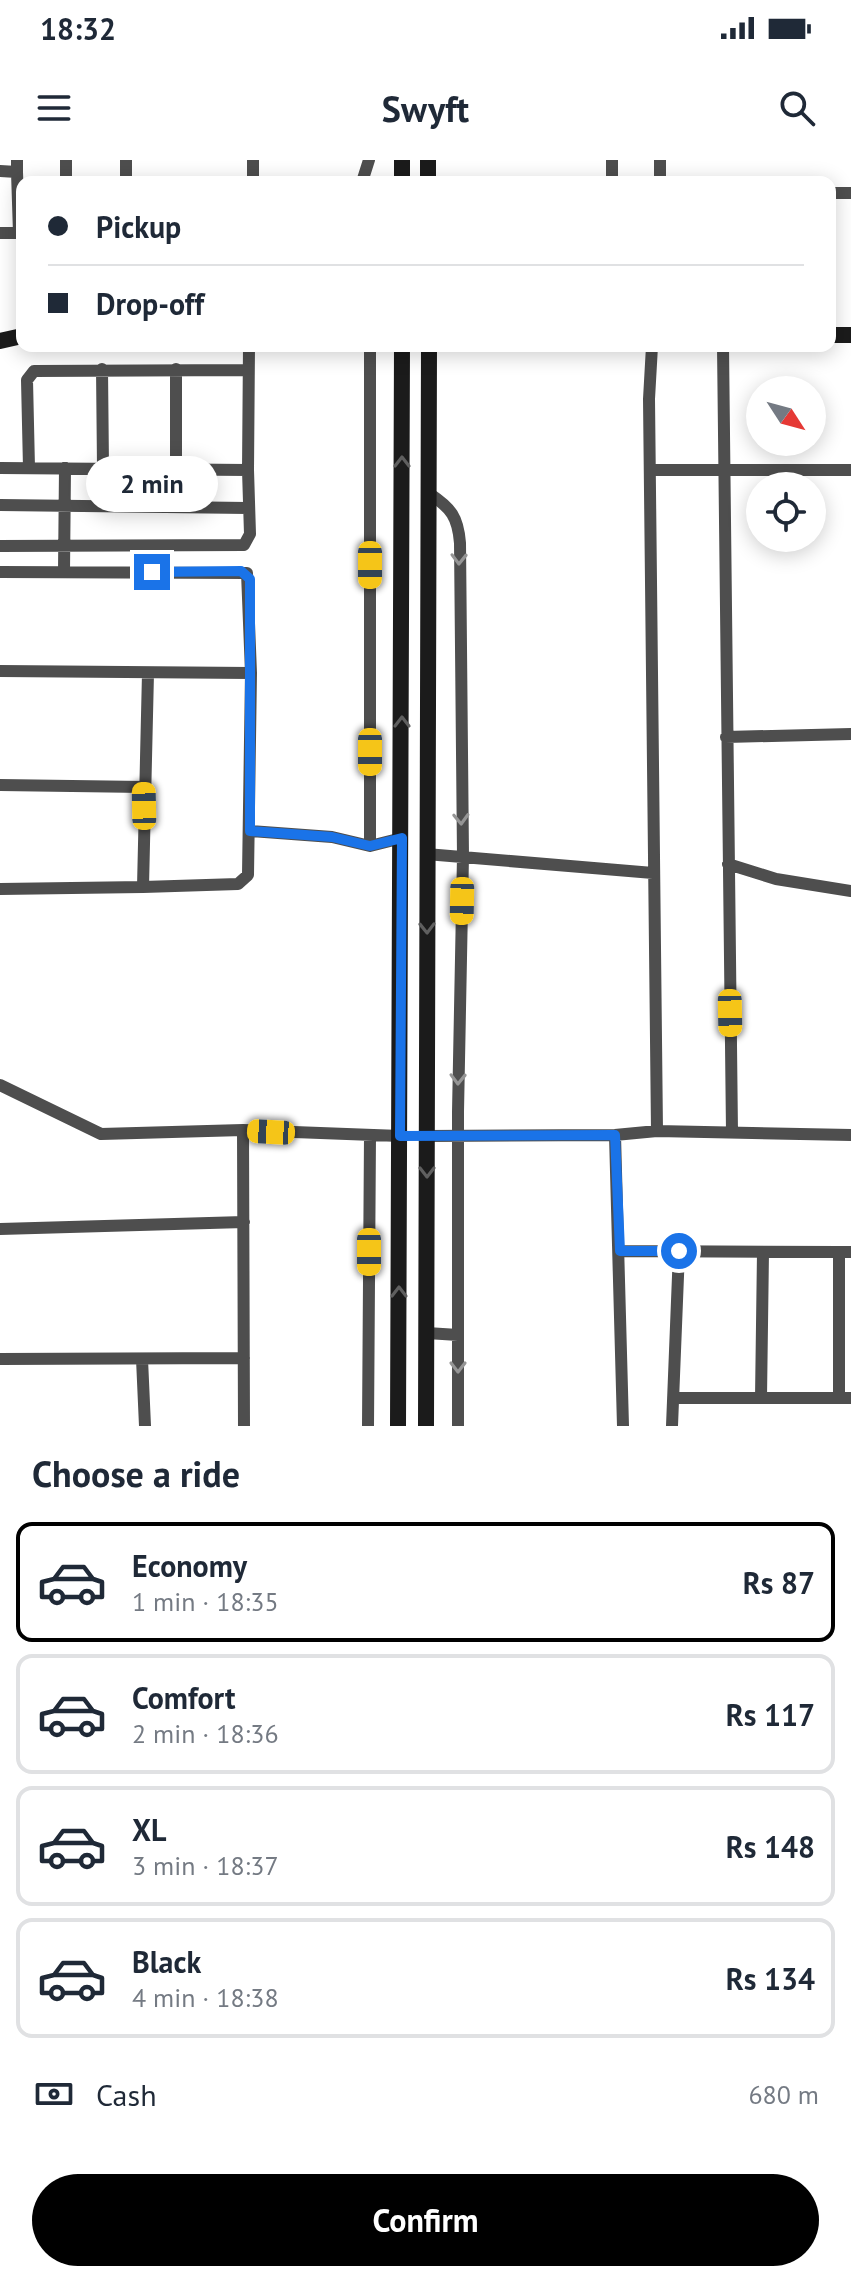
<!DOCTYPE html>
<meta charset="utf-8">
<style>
:root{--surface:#fff;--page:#f2f2f3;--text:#1f2937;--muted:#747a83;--line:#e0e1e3;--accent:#000}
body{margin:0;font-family:"PT Sans",sans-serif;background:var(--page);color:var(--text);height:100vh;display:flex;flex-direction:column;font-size:30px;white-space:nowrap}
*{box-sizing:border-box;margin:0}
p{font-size:26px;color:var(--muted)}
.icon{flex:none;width:44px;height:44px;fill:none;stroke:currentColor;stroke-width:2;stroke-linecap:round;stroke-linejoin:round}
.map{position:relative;height:1266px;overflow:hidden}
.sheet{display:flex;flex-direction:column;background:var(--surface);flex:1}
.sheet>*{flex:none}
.hud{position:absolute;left:16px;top:16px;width:820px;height:176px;border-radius:16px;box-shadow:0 4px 20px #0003;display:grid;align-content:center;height:176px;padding:0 32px;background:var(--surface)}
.needle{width:52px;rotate:126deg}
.fabs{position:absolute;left:746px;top:216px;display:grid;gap:16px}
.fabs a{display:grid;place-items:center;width:80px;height:80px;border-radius:50%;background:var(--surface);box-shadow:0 4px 20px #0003;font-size:40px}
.end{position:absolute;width:36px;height:36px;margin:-18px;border:10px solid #1a73e8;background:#fff;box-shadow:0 0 0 4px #fff}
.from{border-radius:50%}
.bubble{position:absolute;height:56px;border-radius:28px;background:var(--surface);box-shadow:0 4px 20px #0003;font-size:26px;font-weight:700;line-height:56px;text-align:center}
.car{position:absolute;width:24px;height:48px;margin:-24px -12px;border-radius:10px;box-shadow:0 0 6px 2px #0007;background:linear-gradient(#f5c518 24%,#345 0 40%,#f5c518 0 76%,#345 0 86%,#f5c518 0)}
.hud b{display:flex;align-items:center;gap:28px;height:76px;font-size:30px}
.hud b+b{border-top:2px solid var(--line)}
.hud i{width:20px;height:20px;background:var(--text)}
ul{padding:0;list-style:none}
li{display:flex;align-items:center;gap:24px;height:120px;margin:0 16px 12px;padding:0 16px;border:4px solid var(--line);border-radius:16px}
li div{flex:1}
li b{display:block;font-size:30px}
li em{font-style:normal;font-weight:700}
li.current{border-color:var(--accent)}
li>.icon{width:72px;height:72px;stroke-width:1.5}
h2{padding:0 32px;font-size:36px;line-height:96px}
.pay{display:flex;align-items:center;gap:20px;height:88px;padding:0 32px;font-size:30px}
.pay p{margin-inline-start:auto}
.cta{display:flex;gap:16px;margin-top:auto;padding:16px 32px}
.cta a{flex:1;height:92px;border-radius:48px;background:var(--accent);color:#fff;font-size:32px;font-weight:700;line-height:92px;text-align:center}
.status{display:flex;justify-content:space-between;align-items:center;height:56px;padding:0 40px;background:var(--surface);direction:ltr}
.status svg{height:22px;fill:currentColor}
header{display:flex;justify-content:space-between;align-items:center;height:104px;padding:0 32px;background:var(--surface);font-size:36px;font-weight:700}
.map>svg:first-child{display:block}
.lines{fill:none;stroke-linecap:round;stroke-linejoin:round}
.street{stroke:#4e4e4e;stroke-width:12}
.secondary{stroke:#1b1b1b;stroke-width:16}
.oneway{stroke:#5f5f5f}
.oneway2{stroke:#959595}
.route{stroke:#1a73e8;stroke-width:10}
</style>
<div class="status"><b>18:32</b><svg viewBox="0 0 49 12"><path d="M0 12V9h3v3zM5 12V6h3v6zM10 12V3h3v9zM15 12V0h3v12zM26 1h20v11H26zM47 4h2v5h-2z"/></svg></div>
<header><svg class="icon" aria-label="menu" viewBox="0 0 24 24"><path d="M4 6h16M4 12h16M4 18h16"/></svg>Swyft<svg class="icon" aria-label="search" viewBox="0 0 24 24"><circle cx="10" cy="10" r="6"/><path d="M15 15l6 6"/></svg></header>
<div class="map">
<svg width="851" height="1266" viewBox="0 0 851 1266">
<rect width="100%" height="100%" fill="#fff"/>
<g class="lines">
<path class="street" d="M66,0V22
M253,0V22
M612,0V22
M0,11L17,12V0
M17,12L19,73
M126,22V0
M362,22L369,0
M660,22V0
M830,33H851
M0,73H22
M652,186L649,239L657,971
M723,186L732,972
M102,209L103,307
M0,308L248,310L249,186
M29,308L27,220L34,211L248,210
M176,309V209
M650,310H851
M430,334C451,348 458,357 460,383L463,696L458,952V1266
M0,345L248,348
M0,386L244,385L250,374L248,310
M0,412L247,413L251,513L0,511
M64,412L65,308
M726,577L851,574
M0,625L144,627
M250,671L332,677L370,686L402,678
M370,686V186
M426,694L653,713
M728,704L776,719L851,731
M143,727L238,724L248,715L251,513
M0,729L143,727L148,513
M0,925L101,974L243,970L400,976
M243,970L244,1266
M615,975L623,1266
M427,976L615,975L657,971L851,975
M0,1069L244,1062
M620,1091L839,1092
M427,1173L458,1175
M0,1199L244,1198
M142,1199L145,1266
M674,1238H851
M761,1238L763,1092
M839,1238V1092H851
M368,1266L370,975
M672,1266L679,1091"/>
<path class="secondary" d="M402,0V22
M428,0V22
M830,175H851
M0,181L22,176
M398,1266L402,186
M426,1266L429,186"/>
</g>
<defs><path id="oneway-chevron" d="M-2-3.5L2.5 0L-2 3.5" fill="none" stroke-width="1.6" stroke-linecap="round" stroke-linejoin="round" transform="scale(2)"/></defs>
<g class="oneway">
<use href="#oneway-chevron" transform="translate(402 302) rotate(-90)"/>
<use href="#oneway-chevron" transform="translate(402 562) rotate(-90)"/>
<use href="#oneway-chevron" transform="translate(427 768) rotate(89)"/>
<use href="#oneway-chevron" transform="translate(427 1012) rotate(90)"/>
<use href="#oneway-chevron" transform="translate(399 1132) rotate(-90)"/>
</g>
<g class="oneway2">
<use href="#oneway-chevron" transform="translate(459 399) rotate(91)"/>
<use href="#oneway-chevron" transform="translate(461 659) rotate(88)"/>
<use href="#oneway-chevron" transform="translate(458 919) rotate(91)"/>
<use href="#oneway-chevron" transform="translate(458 1207) rotate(90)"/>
</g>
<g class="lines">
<path class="route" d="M152,412L241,411L250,419V671L332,677L370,686L402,678L400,976L615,975L620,1091H679"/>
</g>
</svg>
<div class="fabs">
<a><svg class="needle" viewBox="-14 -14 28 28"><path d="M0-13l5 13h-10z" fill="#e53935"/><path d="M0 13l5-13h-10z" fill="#747a83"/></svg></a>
<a><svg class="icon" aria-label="locate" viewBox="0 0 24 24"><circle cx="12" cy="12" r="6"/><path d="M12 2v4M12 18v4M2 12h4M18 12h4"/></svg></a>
</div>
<i class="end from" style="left:679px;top:1091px"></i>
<i class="end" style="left:152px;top:412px"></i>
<div class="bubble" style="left:86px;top:296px;width:132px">2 min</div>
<i class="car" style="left:370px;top:405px;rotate:180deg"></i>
<i class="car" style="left:370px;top:592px;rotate:180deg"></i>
<i class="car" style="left:144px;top:646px;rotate:359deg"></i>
<i class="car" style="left:462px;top:741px;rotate:181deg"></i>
<i class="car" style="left:730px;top:853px;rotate:179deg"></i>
<i class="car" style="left:271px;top:972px;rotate:273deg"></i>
<i class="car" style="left:369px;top:1092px;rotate:180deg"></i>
<div class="hud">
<b><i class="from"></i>Pickup</b>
<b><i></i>Drop-off</b>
</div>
</div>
<section class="sheet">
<h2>Choose a ride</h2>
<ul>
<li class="current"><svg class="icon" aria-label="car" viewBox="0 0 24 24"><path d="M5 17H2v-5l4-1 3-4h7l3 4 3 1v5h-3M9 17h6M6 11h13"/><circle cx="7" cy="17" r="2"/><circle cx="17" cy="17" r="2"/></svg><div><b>Economy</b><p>1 min · 18:35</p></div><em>Rs 87</em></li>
<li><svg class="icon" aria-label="car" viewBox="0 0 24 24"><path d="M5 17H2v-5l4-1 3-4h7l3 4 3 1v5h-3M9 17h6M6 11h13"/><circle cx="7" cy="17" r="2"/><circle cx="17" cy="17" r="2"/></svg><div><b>Comfort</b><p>2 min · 18:36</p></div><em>Rs 117</em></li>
<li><svg class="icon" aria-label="car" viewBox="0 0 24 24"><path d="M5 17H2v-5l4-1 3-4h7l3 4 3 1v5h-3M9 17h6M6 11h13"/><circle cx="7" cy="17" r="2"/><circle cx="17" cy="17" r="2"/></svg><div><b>XL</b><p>3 min · 18:37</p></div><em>Rs 148</em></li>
<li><svg class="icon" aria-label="car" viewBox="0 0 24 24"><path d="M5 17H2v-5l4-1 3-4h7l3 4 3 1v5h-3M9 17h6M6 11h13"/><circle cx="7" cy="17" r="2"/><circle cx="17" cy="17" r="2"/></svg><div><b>Black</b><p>4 min · 18:38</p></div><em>Rs 134</em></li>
</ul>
<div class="pay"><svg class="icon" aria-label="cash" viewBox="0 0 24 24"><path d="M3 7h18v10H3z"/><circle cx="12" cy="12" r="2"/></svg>Cash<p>680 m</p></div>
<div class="cta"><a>Confirm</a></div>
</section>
